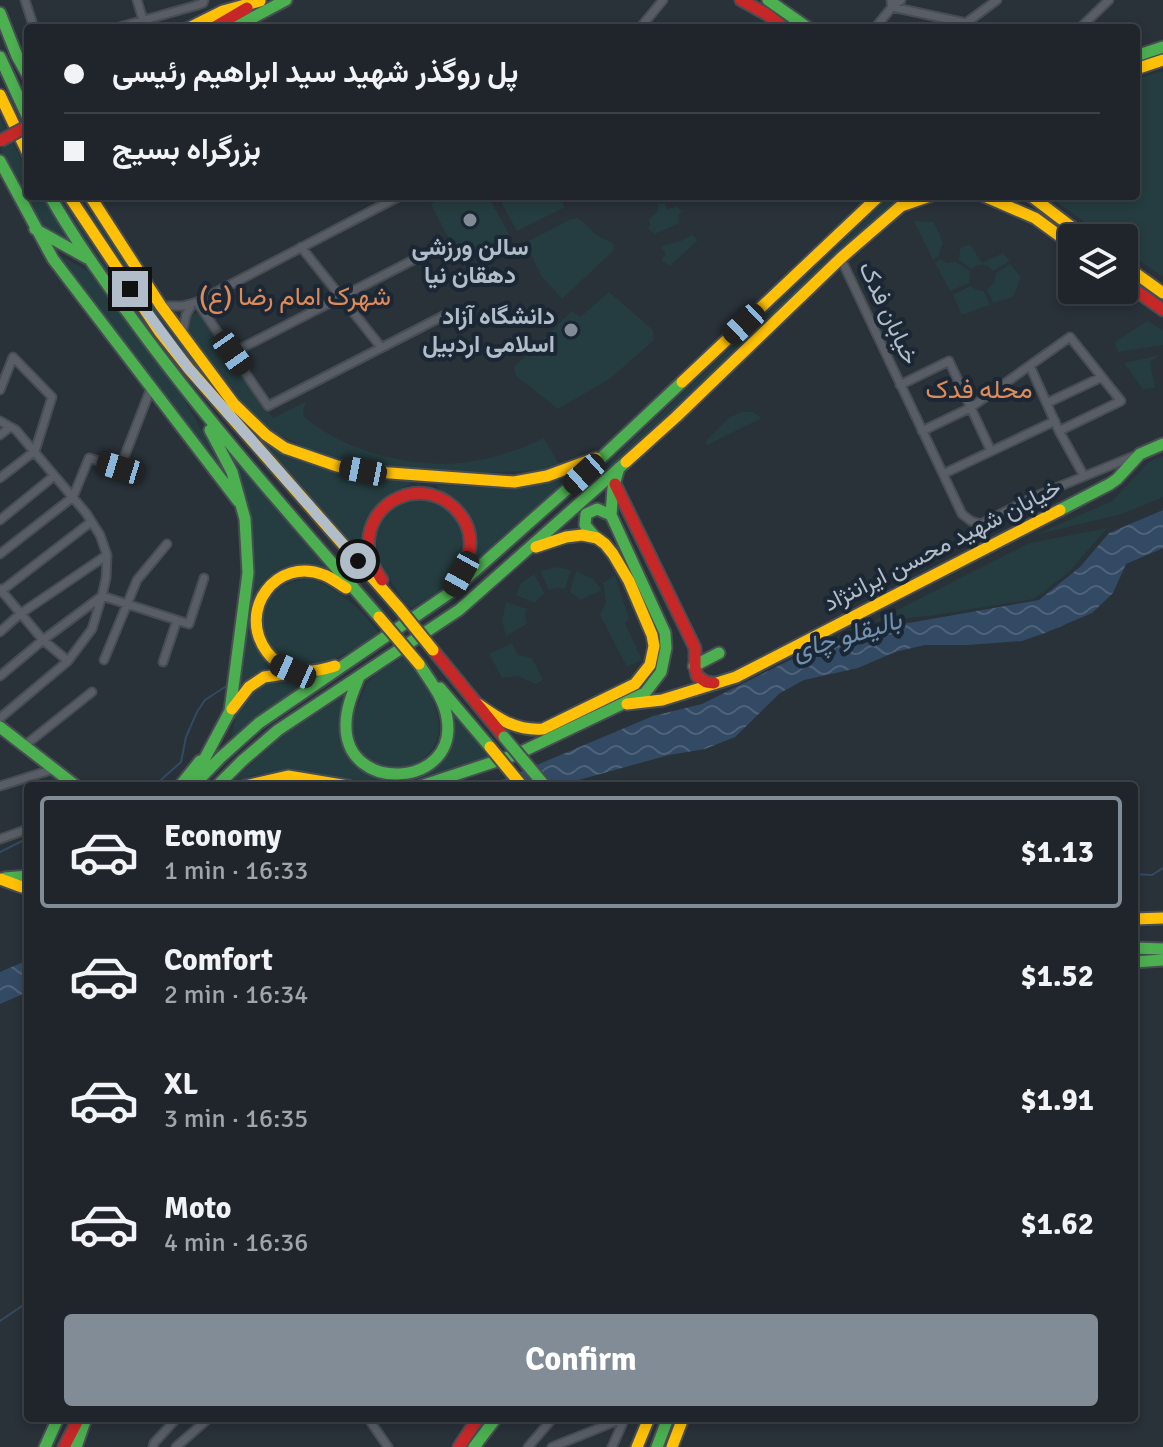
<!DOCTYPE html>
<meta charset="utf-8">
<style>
:root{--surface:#1f252b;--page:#272d33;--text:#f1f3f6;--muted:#a1a5a9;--line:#3c4247;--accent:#828c97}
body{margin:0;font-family:Signika,Vazirmatn,sans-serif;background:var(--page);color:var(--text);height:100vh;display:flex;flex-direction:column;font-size:30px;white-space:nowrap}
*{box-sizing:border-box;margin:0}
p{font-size:26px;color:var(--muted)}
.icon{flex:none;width:44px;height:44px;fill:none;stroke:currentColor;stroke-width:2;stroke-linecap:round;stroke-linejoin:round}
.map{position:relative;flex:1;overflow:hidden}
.drawer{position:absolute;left:24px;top:782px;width:1114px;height:640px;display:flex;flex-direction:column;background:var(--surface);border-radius:8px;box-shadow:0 4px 12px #0003,0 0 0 2px var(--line)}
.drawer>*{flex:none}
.banner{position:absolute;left:24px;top:24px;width:1116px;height:176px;border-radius:8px;box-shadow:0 4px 12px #0003,0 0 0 2px var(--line);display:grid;align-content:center;height:176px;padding:0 40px;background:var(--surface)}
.controls{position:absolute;left:1058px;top:224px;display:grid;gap:16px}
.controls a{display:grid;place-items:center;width:80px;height:80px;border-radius:8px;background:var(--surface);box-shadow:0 4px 12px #0003,0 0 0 2px var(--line);font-size:40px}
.end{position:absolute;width:36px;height:36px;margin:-18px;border:10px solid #b2bdca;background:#111;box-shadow:0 0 0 4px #111}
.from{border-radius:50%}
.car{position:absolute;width:24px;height:48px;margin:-24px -12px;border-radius:10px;box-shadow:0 0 6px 2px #0007;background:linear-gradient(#222 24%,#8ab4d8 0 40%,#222 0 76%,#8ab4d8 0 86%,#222 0)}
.banner b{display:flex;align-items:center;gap:28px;height:76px;font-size:30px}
.banner b+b{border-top:2px solid var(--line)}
.banner i{width:20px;height:20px;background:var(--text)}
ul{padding:14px 0 0;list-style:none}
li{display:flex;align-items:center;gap:24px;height:112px;margin:0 16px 12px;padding:0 24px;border:4px solid transparent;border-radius:8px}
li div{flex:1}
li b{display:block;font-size:30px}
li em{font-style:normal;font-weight:700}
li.selected{border-color:var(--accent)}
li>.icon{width:72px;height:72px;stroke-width:1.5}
.action{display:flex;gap:16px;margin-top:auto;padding:16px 40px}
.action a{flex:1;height:92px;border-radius:8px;background:var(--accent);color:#fff;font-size:32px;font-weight:700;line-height:92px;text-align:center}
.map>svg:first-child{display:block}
.green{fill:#253d40}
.water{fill:url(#water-waves)}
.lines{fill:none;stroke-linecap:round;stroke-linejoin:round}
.stream{stroke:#334a64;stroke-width:2}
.street-casing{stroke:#474d53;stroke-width:11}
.fast-casing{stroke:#474d53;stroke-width:15}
.slow-casing{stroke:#474d53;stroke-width:15}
.jam-casing{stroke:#474d53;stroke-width:15}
.street{stroke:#595e66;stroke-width:7}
.fast{stroke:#4caf50;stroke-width:11}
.slow{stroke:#ffc107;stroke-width:11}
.jam{stroke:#c62828;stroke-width:11}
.fast-bridge-casing{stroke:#474d53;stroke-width:15;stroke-linecap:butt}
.slow-bridge-casing{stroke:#474d53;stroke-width:15;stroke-linecap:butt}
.jam-bridge-casing{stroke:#474d53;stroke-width:15;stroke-linecap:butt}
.fast-bridge{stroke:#4caf50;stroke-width:11}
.slow-bridge{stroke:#ffc107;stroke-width:11}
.jam-bridge{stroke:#c62828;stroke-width:11}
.route{stroke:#b2bdca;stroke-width:10}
.poi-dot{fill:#828c97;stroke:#1b2734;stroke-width:3}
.labels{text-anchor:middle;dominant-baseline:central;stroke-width:8;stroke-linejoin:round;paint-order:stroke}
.poi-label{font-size:24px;font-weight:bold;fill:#b2bdca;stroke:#1b2734}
.street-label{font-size:24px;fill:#b2bdca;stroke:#1b2734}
.neighbourhood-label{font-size:26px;fill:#de8b59;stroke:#1b2734}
.water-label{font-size:26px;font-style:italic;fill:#7090b0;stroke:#1b2734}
</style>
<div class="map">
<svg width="1163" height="1447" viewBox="0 0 1163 1447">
<defs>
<pattern id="water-waves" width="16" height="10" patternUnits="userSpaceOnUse" patternTransform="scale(2)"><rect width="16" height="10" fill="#334a64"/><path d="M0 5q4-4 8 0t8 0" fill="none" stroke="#4e6279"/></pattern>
</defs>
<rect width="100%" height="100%" fill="#293139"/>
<path class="green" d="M1163,71V277L1124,250V238H1107L1059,204L1052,196H1136V79Z
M0,118L28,172V196H42L71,246L43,228L22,192L0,148Z
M57,196H62C100,263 148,324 192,388C144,326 96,264 57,196Z
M447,196H488L510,236L461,263L431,204Z
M498,196H559L565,207L517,231Z
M891,196H900L901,200L657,427L583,490V488L593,475L608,464Z
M658,203L665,204L667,209L677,207L682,211L678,215L679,223L655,234L647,228L650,226L649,219L658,211Z
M93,212L151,300L216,388C168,337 129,276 92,217Z
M577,218C586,222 589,230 597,235C603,239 609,240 614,245L613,251L562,299L542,277L525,243L571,219Z
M914,221L934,222L943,243L940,250L939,256L933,260Z
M692,235L698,240L670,266L661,260L665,255V251L661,249L662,246L681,241Z
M970,244L982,263L1003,253L1010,261L993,271C988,263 978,263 971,269L959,260L960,248Z
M59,255L88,271L185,401L230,481L136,361Z
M941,259L947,263L956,262L970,271L969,283L950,291L935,263Z
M1010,264L1021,277L1013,297L993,303L987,290L994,283L996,273Z
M970,286L977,290L984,291L990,305L962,315L953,295Z
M609,292L653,330L654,340L611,378L558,409L516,376L514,367L572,311L580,317Z
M199,311L273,418L307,401L303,410L304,416C341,451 418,470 467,462C494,459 520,449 544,438L562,469L481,473L418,470L351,463L316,453L260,425L190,335L187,327L189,318Z
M1147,321L1163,330V345L1118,352L1115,342Z
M1160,355L1150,362L1155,388L1143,389L1124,363Z
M742,412H753L762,418L707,445L706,441L730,417Z
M259,440L304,462L336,472L414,481C407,487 399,489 391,494C362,513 363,530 366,562Z
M234,456L331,569C306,562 281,562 262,583C258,588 255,595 252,601L262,655L322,674L255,717L232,737L246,631L252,518Z
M1163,456V497L1122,514L1035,535L1112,501L1149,462Z
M571,476L473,565L477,543L436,485L515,489L549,483Z
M418,499C460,505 473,535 453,571C450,577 447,583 443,587C434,595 422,601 412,608L406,604C390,579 362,546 385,516C394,505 405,501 418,499Z
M1107,528L1070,571L1034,599L936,615L873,622L1030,543Z
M557,567L571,570L565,589L557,588L549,590L540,571Z
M576,571L593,579L602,590L581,600L570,592Z
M534,574L545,594L539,598L535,603L516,595L521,583Z
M615,575L629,619L625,623L642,660L627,667L600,615L606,602L603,583Z
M310,579C335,586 365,611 379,634C357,647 333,665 306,665C252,666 242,583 310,579Z
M506,602L527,609L525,615L527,624L506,636L502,621Z
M512,643L518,655L532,658L543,680L536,684L518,676L502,678L489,654Z
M404,656C425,680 455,726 428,754C420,764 409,769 396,769C371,770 349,745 353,720C354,712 358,704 361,697C363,692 365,684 369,681C378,671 394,664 404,656Z
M350,692C343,723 331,750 363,771C370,775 377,780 386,779C403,776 422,767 439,761L449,706L494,759L413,786H379L288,771L254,775L228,785L281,737Z"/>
<path class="water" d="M1163,510V548L1126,564L1113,593L1092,613L1045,633L1022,641L967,645H925L895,652L858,668L804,680L780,693L735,737L705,749L669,755L557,786H487L653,716L702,704L784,663L846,634L1039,600L1080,567L1109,533Z
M28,960V992L0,1004V972Z"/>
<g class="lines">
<path class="stream" d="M154,786L181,762L186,737L197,712L205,700L228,685
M0,852L28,838
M1134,874L1152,875L1163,868
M0,1321L28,1302"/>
<g class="street-casing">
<path id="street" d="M25,0L34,28
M137,0L143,20
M891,0L892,7L966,23L997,0
M116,28L198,5L203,3L204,0
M640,28L663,0
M875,28L892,7L901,0
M1080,28L1109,0
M301,247L381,347
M841,259L962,514L971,521L981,524L1036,496L1134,456
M197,302L268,406L447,314
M161,306H183L197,302L400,196
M182,335L186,315L192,304
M232,353L421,256
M1030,366L1059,431L1084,476
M900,385L949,361L991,451
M0,390L13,357L52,397L35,451L0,478
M1047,403L1102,377
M0,421L16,430L86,513L100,535L107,555L106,578L102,596L43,640L0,676
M922,431L970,408L1070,337L1121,401L1059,431
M0,435L10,427
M943,474L1055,421
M0,520L54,476
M0,554L73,497L89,458L120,468L151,388
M0,589L43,640L68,661
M0,592L91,522
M0,632L20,614L107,555
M104,660L137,580L167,544
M163,662L177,620
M0,718L68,661L92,629L102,596L189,624L204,578
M24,746L92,692
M0,786L54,769
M0,839L28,829
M368,1418L388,1447
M153,1447L154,1443L177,1418
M176,1447L209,1418
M528,1447L553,1418
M552,1447L624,1418
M612,1447L625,1418"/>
</g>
<g class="fast-casing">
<path id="fast" d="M768,0L808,28
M0,13L17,56L28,76
M233,28L286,0
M1136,56L1163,47
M0,57L28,118
M0,161L53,259L238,501
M50,196C74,239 102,278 131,317C207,422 294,519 379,617
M35,229L87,258
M1060,510L1110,484L1117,479L1140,454L1163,444
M596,538L585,525L586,514L597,509L611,515
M694,666L719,653
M359,677C353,692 346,708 346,724C344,795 459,788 447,718C444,698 430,681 419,664
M440,688L490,747
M0,727L76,786
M197,773L230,711L248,573L245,519L232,472L210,430
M180,786L200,761
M193,786L220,758L259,723L451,592L584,474L682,382
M217,786L242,761L278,730L459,610L626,462
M421,786L515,755L645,693L661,672L666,648L665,633L611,515L613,488L619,468
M5,878L28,876
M1134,948L1163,949
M1134,962L1163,960
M45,1447L58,1418
M76,1447L86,1418
M474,1447L496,1418
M657,1447L668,1418"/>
</g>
<g class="slow-casing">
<path id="slow" d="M189,28L223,11L260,1
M1136,69L1163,60
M0,95L28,154
M69,196L159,331L189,369L399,608
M90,196L161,306L234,404
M984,196L1035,218L1072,245
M1031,196L1086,238
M1124,265L1163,293
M682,382L879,196
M234,404L266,435L285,448L337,466L363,471L514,482L547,476L596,458
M626,462L676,417L841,258L901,206L930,196
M335,666C309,674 285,676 267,652C236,610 277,556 324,575C332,578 339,584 346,588
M478,704C499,719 516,731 543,729L635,684L650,665L654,646L652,635L629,581L613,554L605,544L597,538L582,535L566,537L536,547
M627,704L662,700L736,677L1060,510
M232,709L249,687L264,677L297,672
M245,786L288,776L348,786
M0,879L22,887H28
M1134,919L1163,918
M637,1447L649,1418
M672,1447L683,1418"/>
</g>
<g class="jam-casing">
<path id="jam" d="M741,0L768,15L784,28
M213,28L247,8
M1124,282L1163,310
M615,484L695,648V667L697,676L706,682L714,683
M382,580C377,572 370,562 369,552C362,499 427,472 460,514C478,537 469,561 456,583
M433,650L504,737
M64,1447L79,1418
M459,1447L478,1418"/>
</g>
<use href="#street" class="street"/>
<use href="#fast" class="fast"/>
<use href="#slow" class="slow"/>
<use href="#jam" class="jam"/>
<g class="fast-bridge-casing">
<path id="fast-bridge" d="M504,737L545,786"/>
</g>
<g class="slow-bridge-casing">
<path id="slow-bridge" d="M399,608L433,650
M379,617L419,664
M490,747L522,786"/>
</g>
<g class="jam-bridge-casing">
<path id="jam-bridge" d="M0,141L28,126"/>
</g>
<use href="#fast-bridge" class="fast-bridge"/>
<use href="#slow-bridge" class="slow-bridge"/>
<use href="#jam-bridge" class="jam-bridge"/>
</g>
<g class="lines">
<path class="route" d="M130,289L189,369L358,561"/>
</g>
<g class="poi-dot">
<circle cx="470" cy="220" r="8"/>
<circle cx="571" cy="330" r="8"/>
</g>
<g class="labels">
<g class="poi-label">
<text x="470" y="247">سالن ورزشی<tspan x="470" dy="28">دهقان نیا</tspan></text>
<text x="555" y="316" text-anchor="end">دانشگاه آزاد<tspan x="555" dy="28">اسلامی اردبیل</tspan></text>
</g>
<g class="street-label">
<text transform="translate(889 313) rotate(65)">خیابان فدک</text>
<text transform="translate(942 545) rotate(-27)">خیابان شهید محسن ایراننژاد</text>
</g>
<g class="neighbourhood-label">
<text x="295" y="297">شهرک امام رضا (ع)</text>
<text x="979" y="390">محله فدک</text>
</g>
<g class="water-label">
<text transform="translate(847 636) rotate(-17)">بالیقلو چای</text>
</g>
</g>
</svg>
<div class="controls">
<a><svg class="icon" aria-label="layers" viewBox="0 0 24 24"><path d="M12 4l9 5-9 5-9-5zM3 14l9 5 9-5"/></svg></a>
</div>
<i class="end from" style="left:358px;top:561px"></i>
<i class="end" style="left:130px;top:289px"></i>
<i class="car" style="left:744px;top:324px;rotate:227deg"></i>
<i class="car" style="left:232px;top:353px;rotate:145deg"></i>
<i class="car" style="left:120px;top:468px;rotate:287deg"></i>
<i class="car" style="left:363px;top:471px;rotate:281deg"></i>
<i class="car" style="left:584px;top:474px;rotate:228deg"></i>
<i class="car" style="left:461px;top:574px;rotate:209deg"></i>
<i class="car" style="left:293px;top:671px;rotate:294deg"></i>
<div class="banner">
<b><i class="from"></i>پل روگذر شهید سید ابراهیم رئیسی</b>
<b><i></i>بزرگراه بسیج</b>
</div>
<section class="drawer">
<ul>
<li class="selected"><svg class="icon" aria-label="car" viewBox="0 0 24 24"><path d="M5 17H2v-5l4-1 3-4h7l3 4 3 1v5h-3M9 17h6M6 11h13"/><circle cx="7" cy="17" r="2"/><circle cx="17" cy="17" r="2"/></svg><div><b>Economy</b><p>1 min · 16:33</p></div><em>$1.13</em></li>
<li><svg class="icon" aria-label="car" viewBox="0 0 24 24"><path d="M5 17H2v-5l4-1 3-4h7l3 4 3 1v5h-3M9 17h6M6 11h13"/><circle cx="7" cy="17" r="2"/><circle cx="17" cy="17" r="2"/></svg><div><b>Comfort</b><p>2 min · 16:34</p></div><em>$1.52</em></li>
<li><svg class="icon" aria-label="car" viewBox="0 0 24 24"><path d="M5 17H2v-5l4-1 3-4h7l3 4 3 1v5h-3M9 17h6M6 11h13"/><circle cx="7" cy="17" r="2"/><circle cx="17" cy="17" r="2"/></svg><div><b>XL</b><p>3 min · 16:35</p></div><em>$1.91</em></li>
<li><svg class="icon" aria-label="car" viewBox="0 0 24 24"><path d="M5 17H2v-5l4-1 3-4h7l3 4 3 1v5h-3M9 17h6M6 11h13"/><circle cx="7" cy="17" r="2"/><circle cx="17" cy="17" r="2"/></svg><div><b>Moto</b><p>4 min · 16:36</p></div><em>$1.62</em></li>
</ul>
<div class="action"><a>Confirm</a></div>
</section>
</div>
